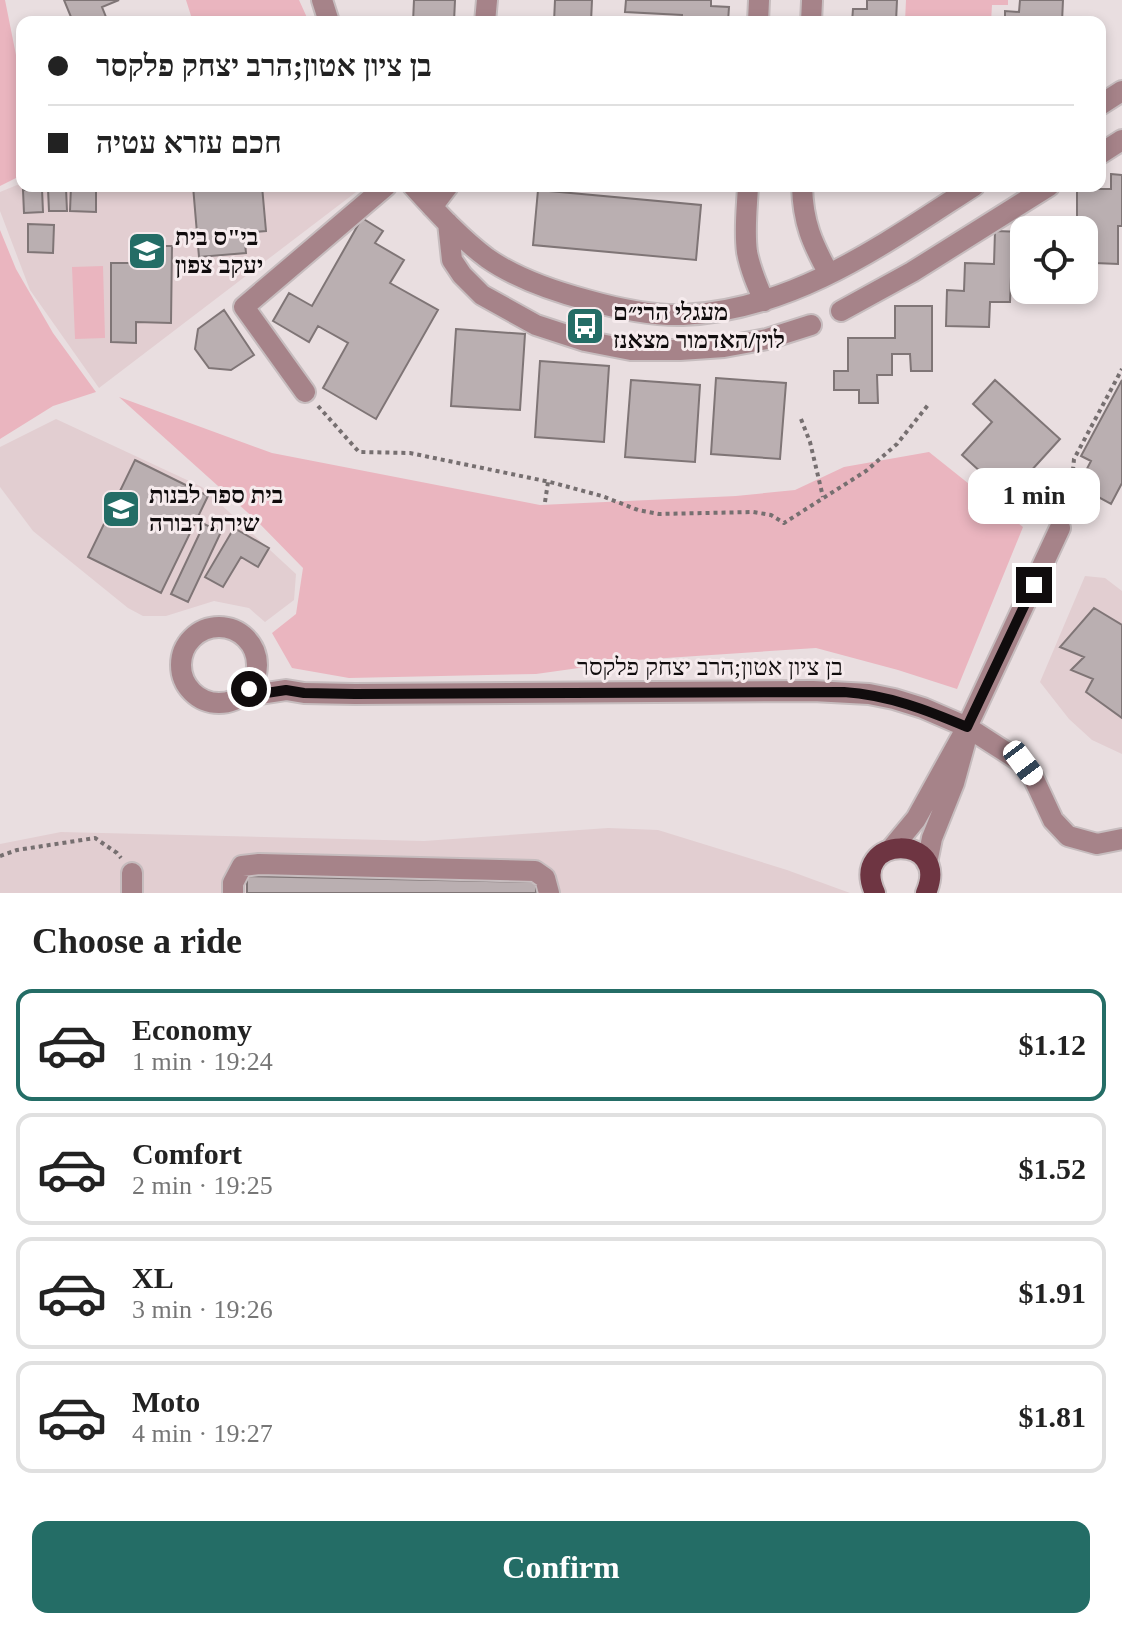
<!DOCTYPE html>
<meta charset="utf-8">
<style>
:root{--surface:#fff;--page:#f6f6f6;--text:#222;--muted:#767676;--line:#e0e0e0;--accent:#246d66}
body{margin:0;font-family:"Times New Roman",Heebo,serif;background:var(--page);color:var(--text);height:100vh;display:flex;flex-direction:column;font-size:30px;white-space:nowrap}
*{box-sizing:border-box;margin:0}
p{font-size:26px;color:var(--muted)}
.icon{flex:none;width:44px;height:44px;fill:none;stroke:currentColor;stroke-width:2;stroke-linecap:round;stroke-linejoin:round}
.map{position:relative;height:893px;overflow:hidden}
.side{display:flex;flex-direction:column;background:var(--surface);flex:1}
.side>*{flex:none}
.hud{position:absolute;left:16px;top:16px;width:1090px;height:176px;border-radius:16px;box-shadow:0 4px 12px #0003;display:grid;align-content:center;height:176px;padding:0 32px;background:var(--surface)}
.tools{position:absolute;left:1010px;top:216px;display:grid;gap:16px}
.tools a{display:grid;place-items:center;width:88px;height:88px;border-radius:16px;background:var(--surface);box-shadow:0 4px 12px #0003;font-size:40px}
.end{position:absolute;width:36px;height:36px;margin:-18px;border:10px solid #100c0d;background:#fff;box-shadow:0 0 0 4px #fff}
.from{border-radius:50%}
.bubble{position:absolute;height:56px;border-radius:16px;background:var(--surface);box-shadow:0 4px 12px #0003;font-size:26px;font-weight:800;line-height:56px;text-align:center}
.car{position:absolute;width:24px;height:48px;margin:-24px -12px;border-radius:10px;box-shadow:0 0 6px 2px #0007;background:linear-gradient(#fff 24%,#345 0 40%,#fff 0 76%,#345 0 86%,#fff 0)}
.hud b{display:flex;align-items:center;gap:28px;height:76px;font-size:30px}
.hud b+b{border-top:2px solid var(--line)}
.hud i{width:20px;height:20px;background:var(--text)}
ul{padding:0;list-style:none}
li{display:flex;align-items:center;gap:24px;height:112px;margin:0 16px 12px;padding:0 16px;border:4px solid var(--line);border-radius:16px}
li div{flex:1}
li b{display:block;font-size:30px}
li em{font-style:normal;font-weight:800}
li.current{border-color:var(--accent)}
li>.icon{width:72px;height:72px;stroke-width:1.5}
h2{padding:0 32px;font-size:36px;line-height:96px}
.cta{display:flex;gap:16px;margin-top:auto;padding:16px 32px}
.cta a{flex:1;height:92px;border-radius:16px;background:var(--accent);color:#fff;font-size:32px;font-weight:800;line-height:92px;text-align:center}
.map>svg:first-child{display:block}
.built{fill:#e2ced1}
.green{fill:#eab5bf}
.building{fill:#baafb1;stroke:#7f7576;stroke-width:2}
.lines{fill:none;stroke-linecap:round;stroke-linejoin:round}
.minor-casing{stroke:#c6bcbe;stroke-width:24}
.major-casing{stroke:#c6bcbe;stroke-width:24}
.path{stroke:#766f70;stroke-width:4;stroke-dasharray:4 4;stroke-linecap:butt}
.minor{stroke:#a68389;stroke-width:20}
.major{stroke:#6e3542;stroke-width:20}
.route{stroke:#100c0d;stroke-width:10}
.labels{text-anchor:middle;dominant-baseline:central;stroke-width:6;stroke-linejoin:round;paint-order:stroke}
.poi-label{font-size:24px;font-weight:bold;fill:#100c0d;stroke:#f6ebed;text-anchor:start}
.street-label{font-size:24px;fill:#100c0d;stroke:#f6ebed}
</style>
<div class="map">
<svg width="1122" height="893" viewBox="0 0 1122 893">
<rect width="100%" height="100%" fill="#e9dee0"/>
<path class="built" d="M22,183V186H364L99,388L30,290L0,211V192Z
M56,419L202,487L296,574L294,600L265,622L249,608L214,601L166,616H143L128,608L33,531L0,487V447Z
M1085,576L1105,578L1122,591V754L1092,740L1069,719L1040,682Z
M608,828L658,830L787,870L850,893H0V844L61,832L424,841Z"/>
<path class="green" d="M0,0H5L22,85V175L0,186Z
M186,0H299L309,22H193Z
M906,0H1008V5H992L991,22H905Z
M0,230L16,269L53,333L96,392L53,406L0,439Z
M103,266L105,338L75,339L72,267Z
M119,397L272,453L540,505L736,496L795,490L844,467L929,452L1023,527L957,689L898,670L816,648L636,660L536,674L349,678L292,668L272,633L296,614L303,568L257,521Z"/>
<path class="building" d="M64,0H119L102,7L108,22H59L71,17Z
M414,0H455L454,22H413Z
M555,0H592L591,22H554Z
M626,0H711V6L729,7L728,22H682V15L625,12Z
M867,0H897L896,22H852L853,9H867Z
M1020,0H1063L1062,22H1005V11L1019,12Z
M1111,174L1122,175V226H1118V264L1095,263V247L1084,246V230H1058L1059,219L1077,220V189H1111Z
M71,186H96V212L70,211Z
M193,186H262L266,231L244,233L246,253L199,257Z
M66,188L67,211H49L48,189Z
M42,189L43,212L24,213L23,190Z
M538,190L701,205L696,260L533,245Z
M362,218L383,231L375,243L404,260L390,283L438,310L376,419L323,388L348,343L318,326L309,342L273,321L289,293L312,306Z
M28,224L54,225L53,253L28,252Z
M995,231L1024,232V277H1011L1010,302H990L989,327L946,326L947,290L964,291L965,263L994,264Z
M141,246H172L171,323L136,322V343L111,342V263H141Z
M895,306H932V371H911L910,354H892V375H877L878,403H859V390H834V371H848V338H895Z
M224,310L254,355L231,370L209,368L195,349L198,329Z
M456,329L525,334L520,410L451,406Z
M540,361L609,366L604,442L535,437Z
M716,378L786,383L780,459L711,454Z
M631,380L700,385L695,462L625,457Z
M995,380L1060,439L1019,484L1036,500L1025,512L962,455L992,422L973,404Z
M1122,380V483L1111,504L1078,486L1091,461L1081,456Z
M135,460L208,496L161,593L88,557Z
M204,524L221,532L188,602L171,594Z
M234,528L269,548L258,567L241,557L223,587L205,577Z
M1094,608L1122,625V718L1086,692L1093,679L1071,670L1084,657L1060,647Z
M247,876L536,882V893H247Z"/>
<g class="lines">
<g class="minor-casing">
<path id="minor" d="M322,0L329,22
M485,22L487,0
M758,22L759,0
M811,22L812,1
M1100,105L1122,91
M1100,154L1122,140
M413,186C436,211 460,238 487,258C517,279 553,291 587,300C619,309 651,316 683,315C794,310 884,244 974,186
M748,186C747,208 744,230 747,252C750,269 757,285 764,301
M802,186C803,223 812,243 829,274
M432,207L448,186
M448,223L452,260L462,275L482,295L536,325L585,341L631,350H680L724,347L767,339L811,325
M841,311L912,272L1049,186
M305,392L244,307L386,186
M181 665a38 38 0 1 1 76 0a38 38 0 1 1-76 0Z
M240,697L286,690L304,693L355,694L813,691L869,694L894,699L923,708L967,727L1023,763L1033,777L1053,820L1068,836L1097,844L1122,839
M892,848L916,819L967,727L1060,528
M927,863L932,838L954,783L965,743
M132,893V873
M233,893V883L242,866L259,864L535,871L545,878L549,893"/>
</g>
<g class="major-casing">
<path id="major" d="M875,893C848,835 952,832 926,893"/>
</g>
<path class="path" d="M318,406L359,452L410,453L550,482L602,496L638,510L659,514L753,512L771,515L784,523L866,471L897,444L928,405
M801,419L810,442L823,497
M545,502L548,482
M1067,510L1070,502L1074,459L1122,369
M0,856L17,850L95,838L117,853L121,858"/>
<use href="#minor" class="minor"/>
<use href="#major" class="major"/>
</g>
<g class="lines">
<path class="route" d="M249,689L240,697L286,690L304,693L355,694L844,692C888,695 927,710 967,727L1034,585"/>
</g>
<defs>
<g id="school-square" transform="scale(2)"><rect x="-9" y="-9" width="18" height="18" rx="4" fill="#246d66" stroke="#f6ebed"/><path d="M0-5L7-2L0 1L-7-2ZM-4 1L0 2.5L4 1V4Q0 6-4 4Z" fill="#fff"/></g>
<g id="bus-square" transform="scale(2)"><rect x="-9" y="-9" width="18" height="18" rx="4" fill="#246d66" stroke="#f6ebed"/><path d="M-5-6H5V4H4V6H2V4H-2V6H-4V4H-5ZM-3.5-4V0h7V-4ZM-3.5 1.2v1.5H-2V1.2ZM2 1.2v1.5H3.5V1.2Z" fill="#fff"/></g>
</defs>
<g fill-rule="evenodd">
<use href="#school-square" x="147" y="251"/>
<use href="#bus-square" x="585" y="326"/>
<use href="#school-square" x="121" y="509"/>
</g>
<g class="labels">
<g class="poi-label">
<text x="175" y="237">בי"ס בית<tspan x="175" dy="28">יעקב צפון</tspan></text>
<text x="613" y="312">מעגלי הרי״ם<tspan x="613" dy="28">לוין/האדמור מצאנז</tspan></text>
<text x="149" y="495">בית ספר לבנות<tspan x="149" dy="28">שירת דבורה</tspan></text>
</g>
<g class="street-label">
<text x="710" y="667">בן ציון אטון;הרב יצחק פלקסר</text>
</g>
</g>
</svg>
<div class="tools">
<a><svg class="icon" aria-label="locate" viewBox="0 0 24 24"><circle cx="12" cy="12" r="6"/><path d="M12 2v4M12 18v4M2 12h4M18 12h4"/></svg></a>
</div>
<i class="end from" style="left:249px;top:689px"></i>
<i class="end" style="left:1034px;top:585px"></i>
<div class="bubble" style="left:968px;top:468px;width:132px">1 min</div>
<i class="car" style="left:1023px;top:763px;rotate:143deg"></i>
<div class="hud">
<b><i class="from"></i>בן ציון אטון;הרב יצחק פלקסר</b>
<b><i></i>חכם עזרא עטיה</b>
</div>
</div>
<section class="side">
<h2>Choose a ride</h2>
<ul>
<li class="current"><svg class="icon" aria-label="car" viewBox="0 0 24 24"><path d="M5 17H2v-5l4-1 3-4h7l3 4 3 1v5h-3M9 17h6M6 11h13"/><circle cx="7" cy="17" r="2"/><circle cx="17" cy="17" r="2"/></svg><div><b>Economy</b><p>1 min · 19:24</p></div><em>$1.12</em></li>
<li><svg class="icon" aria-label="car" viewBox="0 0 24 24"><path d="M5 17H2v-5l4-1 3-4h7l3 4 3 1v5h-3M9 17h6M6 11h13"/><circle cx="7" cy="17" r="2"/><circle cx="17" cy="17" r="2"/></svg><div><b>Comfort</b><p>2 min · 19:25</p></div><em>$1.52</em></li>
<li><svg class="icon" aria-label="car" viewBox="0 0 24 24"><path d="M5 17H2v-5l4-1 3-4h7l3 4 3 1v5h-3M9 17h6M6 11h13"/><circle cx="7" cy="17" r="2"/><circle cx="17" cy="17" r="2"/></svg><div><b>XL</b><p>3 min · 19:26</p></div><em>$1.91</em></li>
<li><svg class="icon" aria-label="car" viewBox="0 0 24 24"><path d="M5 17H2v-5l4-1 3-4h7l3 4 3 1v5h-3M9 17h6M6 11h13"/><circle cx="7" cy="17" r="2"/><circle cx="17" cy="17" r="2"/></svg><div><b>Moto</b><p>4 min · 19:27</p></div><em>$1.81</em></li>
</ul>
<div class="cta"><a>Confirm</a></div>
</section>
